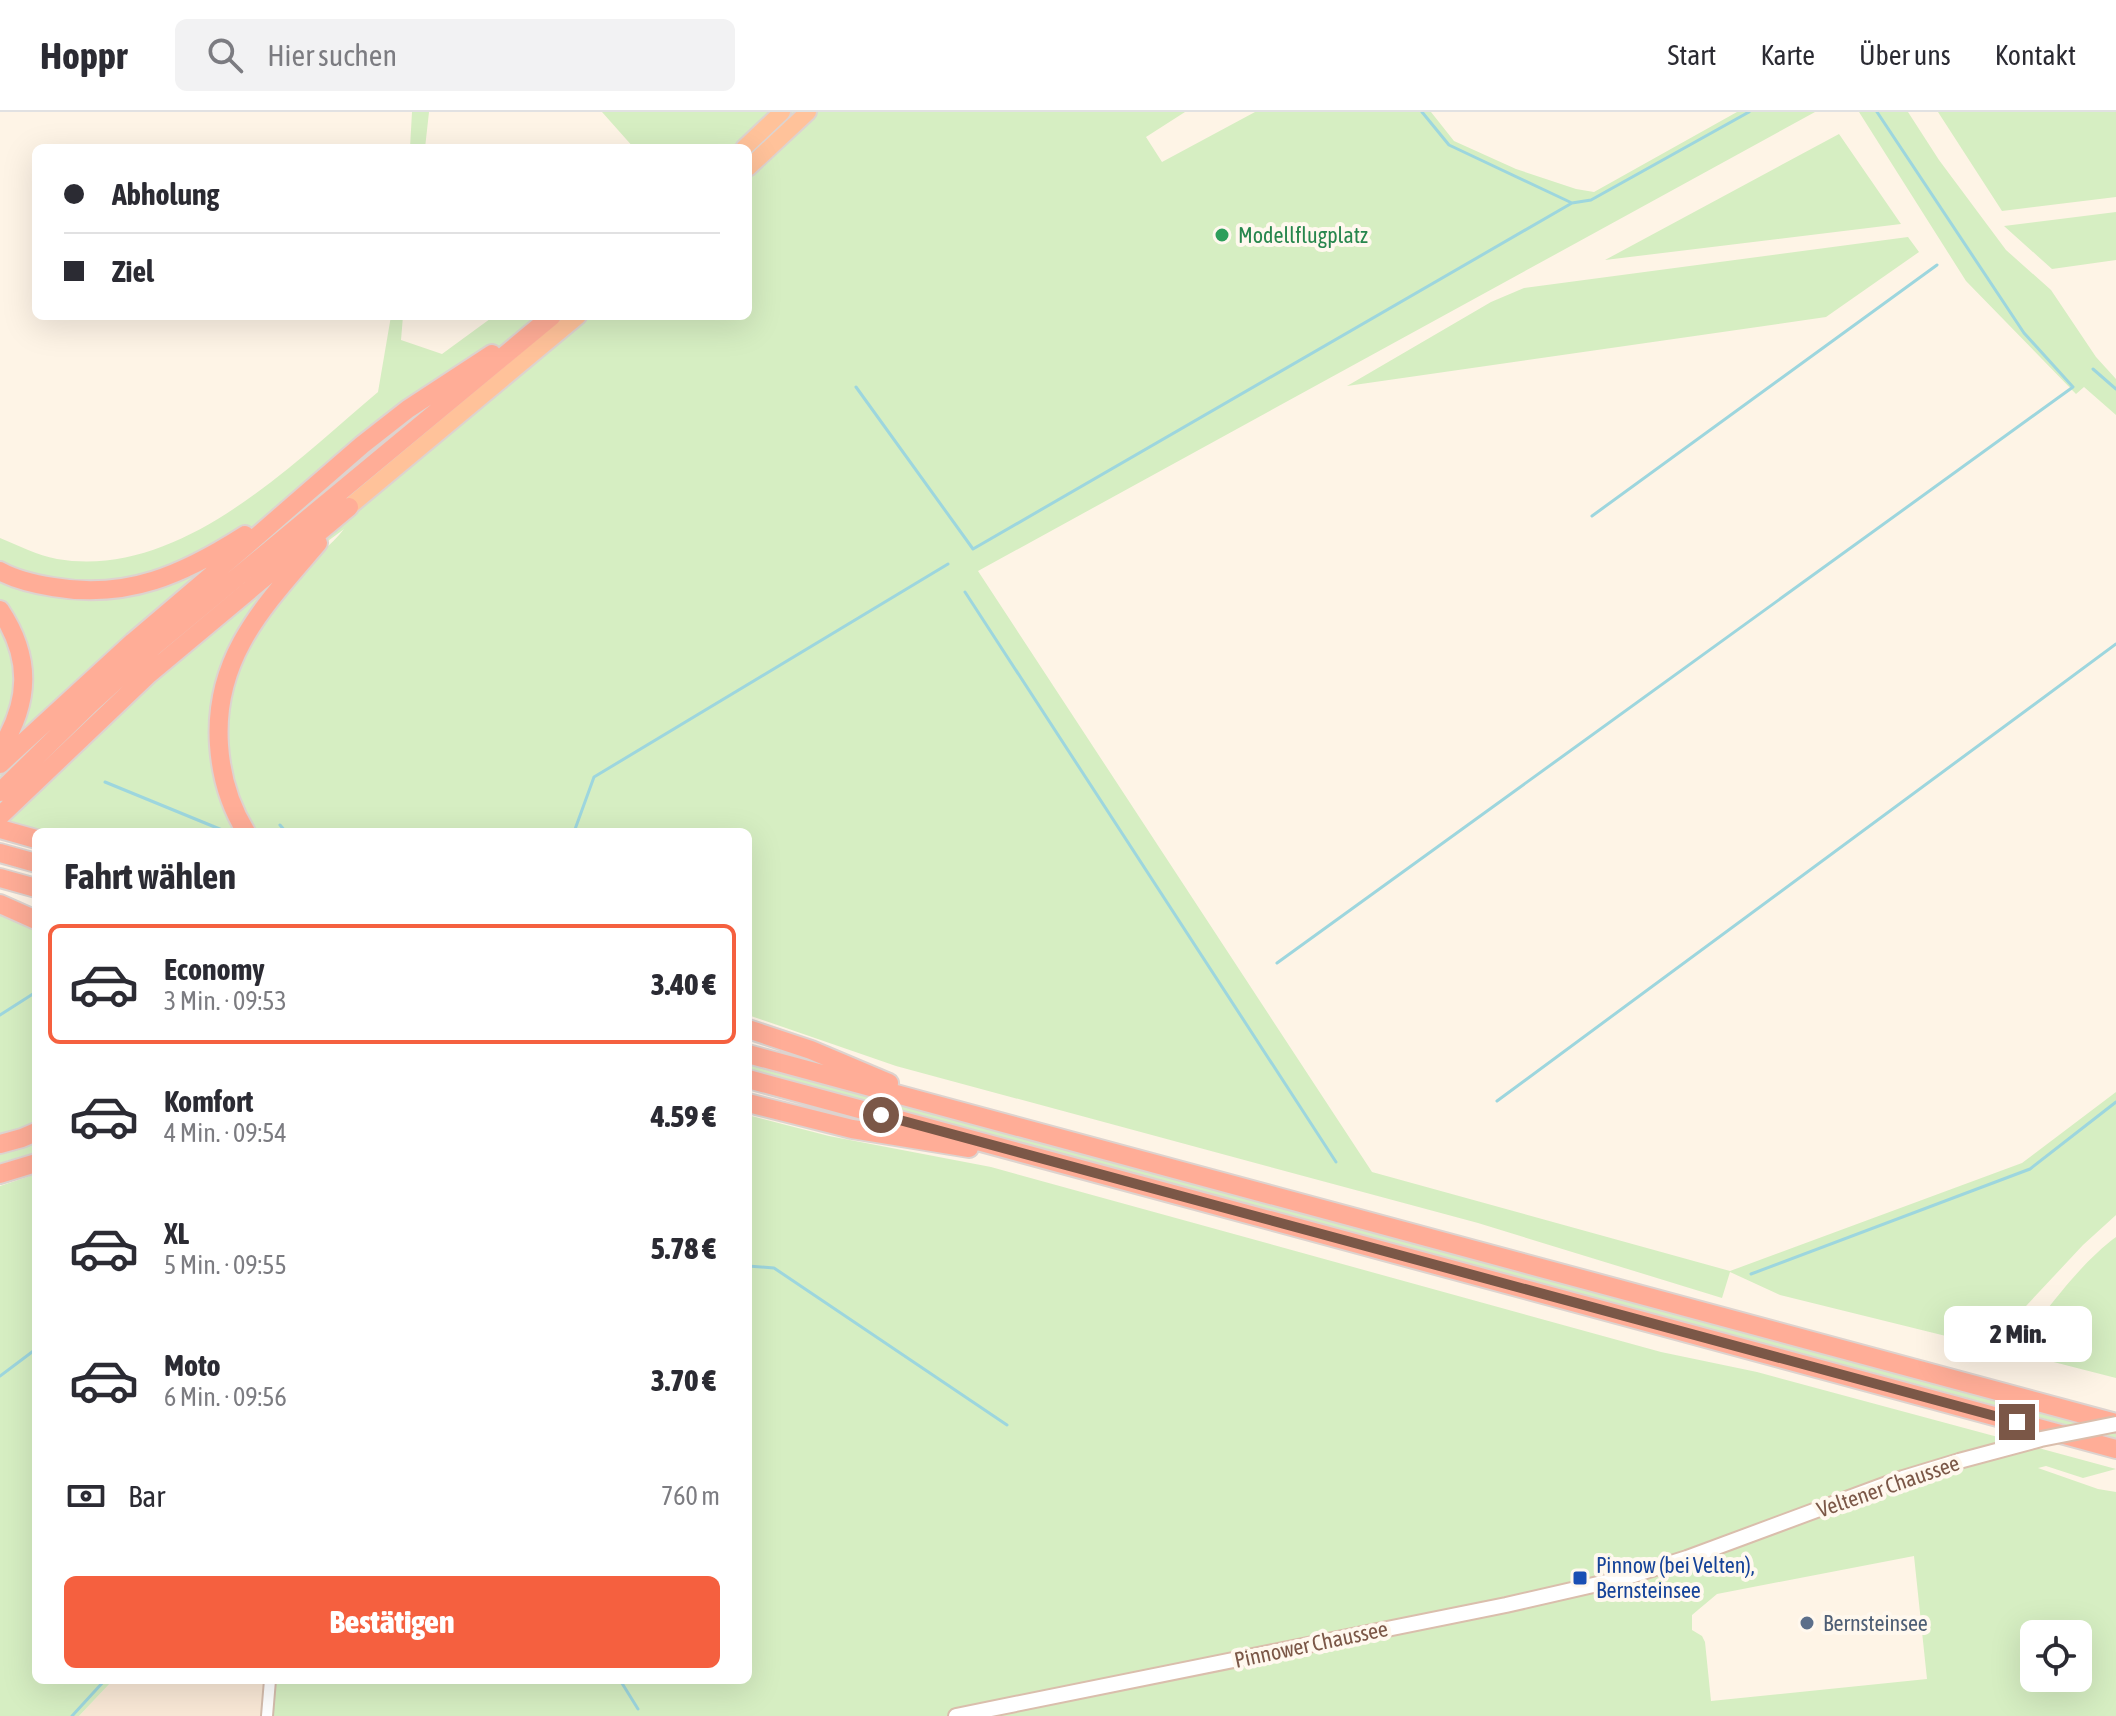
<!DOCTYPE html>
<html lang="de">
<meta charset="utf-8">
<style>
:root{--surface:#fff;--page:#f2f2f3;--text:#2b2b33;--muted:#7c7c81;--line:#e1e1e2;--accent:#f5603f}
body{margin:0;font-family:"Asap Condensed",sans-serif;background:var(--page);color:var(--text);height:100vh;display:flex;flex-direction:column;font-size:30px;white-space:nowrap}
*{box-sizing:border-box;margin:0}
p{font-size:26px;color:var(--muted)}
.icon{flex:none;width:44px;height:44px;fill:none;stroke:currentColor;stroke-width:2;stroke-linecap:round;stroke-linejoin:round}
.map{position:relative;flex:1;overflow:hidden}
.details{position:absolute;left:32px;top:716px;width:720px;height:856px;display:flex;flex-direction:column;background:var(--surface);border-radius:12px;box-shadow:0 8px 32px #0002}
.details>*{flex:none}
.top-card{position:absolute;left:32px;top:32px;width:720px;height:176px;border-radius:12px;box-shadow:0 8px 32px #0002;display:grid;align-content:center;height:176px;padding:0 32px;background:var(--surface)}
.fabs{position:absolute;left:2020px;top:1508px;display:grid;gap:16px}
.fabs a{display:grid;place-items:center;width:72px;height:72px;border-radius:12px;background:var(--surface);box-shadow:0 8px 32px #0002;font-size:40px}
.end{position:absolute;width:36px;height:36px;margin:-18px;border:10px solid #7b5747;background:#fff;box-shadow:0 0 0 4px #fff}
.from{border-radius:50%}
.bubble{position:absolute;height:56px;border-radius:12px;background:var(--surface);box-shadow:0 8px 32px #0002;font-size:26px;font-weight:800;line-height:56px;text-align:center}
.top-card b{display:flex;align-items:center;gap:28px;height:76px;font-size:30px}
.top-card b+b{border-top:2px solid var(--line)}
.top-card i{width:20px;height:20px;background:var(--text)}
ul{padding:0;list-style:none}
li{display:flex;align-items:center;gap:24px;height:120px;margin:0 16px 12px;padding:0 16px;border:4px solid transparent;border-radius:12px}
li div{flex:1}
li b{display:block;font-size:30px}
li em{font-style:normal;font-weight:800}
li.selected{border-color:var(--accent)}
li>.icon{width:72px;height:72px;stroke-width:1.5}
h2{padding:0 32px;font-size:36px;line-height:96px}
.pay{display:flex;align-items:center;gap:20px;height:88px;padding:0 32px;font-size:30px}
.pay p{margin-inline-start:auto}
.cta{display:flex;gap:16px;margin-top:auto;padding:16px 32px}
.cta a{flex:1;height:92px;border-radius:12px;background:var(--accent);color:#fff;font-size:32px;font-weight:800;line-height:92px;text-align:center}
header{display:flex;align-items:center;gap:48px;box-sizing:border-box;height:112px;padding:0 40px;background:var(--surface);border-bottom:2px solid var(--line)}
header strong{font-size:38px}
nav{display:flex;gap:44px;margin-inline-start:auto;font-size:28px}
.search{width:560px;height:72px;background:var(--page);display:flex;align-items:center;gap:20px;box-sizing:border-box;padding:0 28px;border-radius:12px;color:var(--muted);font-size:30px}
.map>svg:first-child{display:block}
.residential{fill:#f9e8d6}
.green{fill:#d6eec2;fill-rule:evenodd}
.lines{fill:none;stroke-linecap:round;stroke-linejoin:round}
.stream{stroke:#9dd6de;stroke-width:3}
.minor-casing{stroke:#d5bdad;stroke-width:14}
.secondary-casing{stroke:#dabeac;stroke-width:18}
.trunk-casing{stroke:#ddd3cf;stroke-width:20}
.motorway-casing{stroke:#ddd3cf;stroke-width:22}
.minor{stroke:#fff;stroke-width:10}
.secondary{stroke:#fff;stroke-width:14}
.trunk{stroke:#ffc29a;stroke-width:16}
.motorway{stroke:#ffad97;stroke-width:18}
.secondary-bridge-casing{stroke:#dabeac;stroke-width:18;stroke-linecap:butt}
.secondary-bridge{stroke:#fff;stroke-width:14}
.route{stroke:#7b5747;stroke-width:10}
.leisure-dot{fill:#2e9e5b;stroke:#fff8ee;stroke-width:3}
.transit-dot{fill:#1a4fb4;stroke:#fff8ee;stroke-width:3}
.service-dot{fill:#5c6f8a;stroke:#fff8ee;stroke-width:3}
.labels{text-anchor:middle;dominant-baseline:central;stroke-width:8;stroke-linejoin:round;paint-order:stroke}
.leisure-label{font-size:22px;fill:#27864d;stroke:#fff8ee;text-anchor:start}
.street-label{font-size:22px;fill:#7b5747;stroke:#fff8ee}
.transit-label{font-size:22px;fill:#164399;stroke:#fff8ee;text-anchor:start}
.service-label{font-size:22px;fill:#4e5e75;stroke:#fff8ee;text-anchor:start}
</style>
<header>
<strong>Hoppr</strong>
<div class="search"><svg class="icon" aria-label="search" viewBox="0 0 24 24"><circle cx="10" cy="10" r="6"/><path d="M15 15l6 6"/></svg>Hier suchen</div>
<nav><a>Start</a><a>Karte</a><a>Über uns</a><a>Kontakt</a></nav>
</header>
<div class="map">
<svg width="2116" height="1604" viewBox="0 0 2116 1604">
<rect width="100%" height="100%" fill="#fef4e6"/>
<path class="residential" d="M113,1568H275L273,1604H79Z"/>
<path class="green" d="M412,0H429L425,36H410Z
M602,0H1185L1146,25L1162,50L1255,0H1431L1454,29L1516,57L1576,77L1594,80L1737,0H1815L978,459L1372,1060L1730,1159L2022,1051L2116,980V1103L2083,1133L2026,1194L1992,1222L1977,1229L1958,1227L1780,1183L1730,1160L1722,1186L1478,1111L896,954L748,903V720H255C240,701 232,676 228,652C215,577 250,520 297,464C311,448 331,434 344,417C325,432 303,446 285,462C276,470 268,481 261,490C206,559 195,643 240,720H36V722L4,713L29,689L0,680V642L16,627L22,612L14,626L0,640C0,629 7,623 9,613L0,629V426C19,434 37,443 57,447C180,468 292,352 378,280L391,204H403L401,228L442,242L494,204H748V36H634Z
M1859,0H1908L1939,48L2006,138L2051,178L2096,245L2116,267V303L2084,275L2076,282L1966,169Z
M1938,0H2116V85L2002,99Z
M1839,22L1901,112L1605,148Z
M2116,100V148L2052,157L2004,114Z
M1908,125L1919,140L1826,205L1347,274L1491,190L1524,176Z
M0,800L36,815V1012L0,1024Z
M748,952L2116,1320V1326L748,958Z
M748,1003L829,1024L991,1055L1661,1240L1757,1260L2116,1357L2083,1366L2046,1354L2038,1356L2098,1377L2116,1380V1604H273L275,1568H748ZM1914,1444L1927,1567L1711,1589L1705,1530L1702,1524L1692,1518V1503L1717,1482ZM2034,1522H2078V1566H2034Z
M36,1027V1040L0,1051V1038Z
M36,1062V1568H113L79,1604H0V1074Z
M2116,1125V1266L2034,1245L2025,1227C2049,1194 2083,1149 2116,1125Z"/>
<g class="lines">
<path class="stream" d="M1422,0L1449,33L1572,91L1591,88L1749,0
M2093,257L2116,277
M856,275L973,437L1572,91
M1592,404L1937,153
M965,480L1336,1050
M105,670L227,720
M280,713L286,720
M574,720L594,665L948,452
M1277,851L2073,275L2024,221L1877,0
M0,903L36,880
M1497,989L2116,532
M748,1154L774,1156L1007,1313
M1751,1162L2030,1057L2116,990
M0,1264L36,1237
M620,1568L638,1597
M72,1604L105,1568"/>
<g class="minor-casing">
<path id="minor" d="M267,1604L270,1568"/>
</g>
<g class="secondary-casing">
<path id="secondary" d="M956,1604L1506,1493L1624,1466L1687,1446L1903,1366L1959,1349"/>
</g>
<g class="trunk-casing">
<path id="trunk" d="M744,36L782,0
M748,56L808,0
M349,395L578,204"/>
</g>
<g class="motorway-casing">
<path id="motorway" d="M0,459C16,468 35,472 53,475C127,488 184,462 245,423
M0,498C32,546 30,590 0,638
M0,652L133,530L240,439L362,333L408,297L492,242
M0,680L90,592L154,534L552,204
M0,704L149,562L349,395
M0,717L36,727
M246,720C230,694 221,664 219,633C213,545 265,493 318,431
M0,741L36,751
M0,766L36,776
M0,792L36,808
M748,917L811,938L889,971
M748,942L2116,1311
M748,967L2116,1337
M748,991L852,1017L969,1036
M0,1032L22,1026L36,1020
M0,1062L36,1051"/>
</g>
<use href="#minor" class="minor"/>
<use href="#secondary" class="secondary"/>
<use href="#trunk" class="trunk"/>
<use href="#motorway" class="motorway"/>
<g class="secondary-bridge-casing">
<path id="secondary-bridge" d="M1959,1349L2041,1327L2116,1312"/>
</g>
<use href="#secondary-bridge" class="secondary-bridge"/>
</g>
<g class="lines">
<path class="route" d="M881,1003L2017,1310"/>
</g>
<circle class="leisure-dot" cx="1222" cy="123" r="8"/>
<rect class="transit-dot" x="1572" y="1458" width="16" height="16" rx="4"/>
<circle class="service-dot" cx="1807" cy="1511" r="8"/>
<g class="labels">
<g class="leisure-label">
<text x="1238" y="123">Modellflugplatz</text>
</g>
<g class="street-label">
<text transform="translate(1888 1374) rotate(-19)">Veltener Chaussee</text>
<text transform="translate(1311 1532) rotate(-12)">Pinnower Chaussee</text>
</g>
<g class="transit-label">
<text x="1596" y="1453">Pinnow (bei Velten),<tspan x="1596" dy="25">Bernsteinsee</tspan></text>
</g>
<g class="service-label">
<text x="1823" y="1511">Bernsteinsee</text>
</g>
</g>
</svg>
<div class="fabs">
<a><svg class="icon" aria-label="locate" viewBox="0 0 24 24"><circle cx="12" cy="12" r="6"/><path d="M12 2v4M12 18v4M2 12h4M18 12h4"/></svg></a>
</div>
<i class="end from" style="left:881px;top:1003px"></i>
<i class="end" style="left:2017px;top:1310px"></i>
<div class="bubble" style="left:1944px;top:1194px;width:148px">2 Min.</div>
<div class="top-card">
<b><i class="from"></i>Abholung</b>
<b><i></i>Ziel</b>
</div>
<section class="details">
<h2>Fahrt wählen</h2>
<ul>
<li class="selected"><svg class="icon" aria-label="car" viewBox="0 0 24 24"><path d="M5 17H2v-5l4-1 3-4h7l3 4 3 1v5h-3M9 17h6M6 11h13"/><circle cx="7" cy="17" r="2"/><circle cx="17" cy="17" r="2"/></svg><div><b>Economy</b><p>3 Min. · 09:53</p></div><em>3.40 €</em></li>
<li><svg class="icon" aria-label="car" viewBox="0 0 24 24"><path d="M5 17H2v-5l4-1 3-4h7l3 4 3 1v5h-3M9 17h6M6 11h13"/><circle cx="7" cy="17" r="2"/><circle cx="17" cy="17" r="2"/></svg><div><b>Komfort</b><p>4 Min. · 09:54</p></div><em>4.59 €</em></li>
<li><svg class="icon" aria-label="car" viewBox="0 0 24 24"><path d="M5 17H2v-5l4-1 3-4h7l3 4 3 1v5h-3M9 17h6M6 11h13"/><circle cx="7" cy="17" r="2"/><circle cx="17" cy="17" r="2"/></svg><div><b>XL</b><p>5 Min. · 09:55</p></div><em>5.78 €</em></li>
<li><svg class="icon" aria-label="car" viewBox="0 0 24 24"><path d="M5 17H2v-5l4-1 3-4h7l3 4 3 1v5h-3M9 17h6M6 11h13"/><circle cx="7" cy="17" r="2"/><circle cx="17" cy="17" r="2"/></svg><div><b>Moto</b><p>6 Min. · 09:56</p></div><em>3.70 €</em></li>
</ul>
<div class="pay"><svg class="icon" aria-label="cash" viewBox="0 0 24 24"><path d="M3 7h18v10H3z"/><circle cx="12" cy="12" r="2"/></svg>Bar<p>760 m</p></div>
<div class="cta"><a>Bestätigen</a></div>
</section>
</div>
